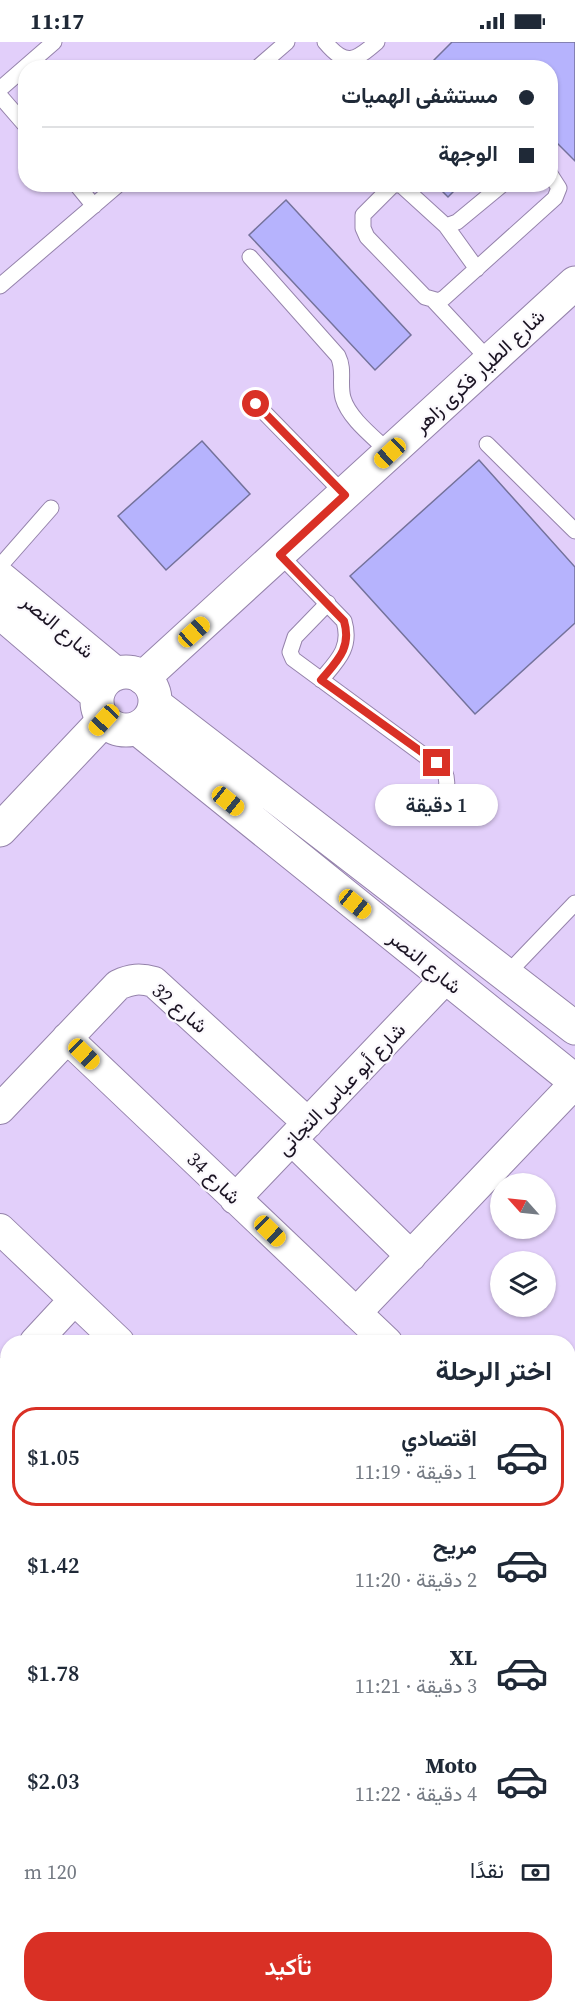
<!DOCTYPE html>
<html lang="ar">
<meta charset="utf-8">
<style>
:root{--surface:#fff;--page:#f6f6f7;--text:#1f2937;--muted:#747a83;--line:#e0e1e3;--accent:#d93025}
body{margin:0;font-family:"Source Serif 4",Vazirmatn,serif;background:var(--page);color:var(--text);direction:rtl;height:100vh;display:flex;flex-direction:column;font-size:22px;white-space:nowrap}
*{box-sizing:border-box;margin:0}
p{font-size:20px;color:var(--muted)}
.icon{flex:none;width:33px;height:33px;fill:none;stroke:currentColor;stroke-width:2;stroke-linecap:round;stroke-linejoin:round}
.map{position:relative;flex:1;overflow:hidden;direction:ltr}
.side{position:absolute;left:0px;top:1293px;width:576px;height:678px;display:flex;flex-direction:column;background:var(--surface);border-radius:24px 24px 0 0;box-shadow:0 2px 4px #0004;direction:rtl}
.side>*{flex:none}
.hud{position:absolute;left:18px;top:18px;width:540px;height:132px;border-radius:24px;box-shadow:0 2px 4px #0004;direction:rtl;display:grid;align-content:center;height:132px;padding:0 24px;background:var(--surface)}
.needle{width:39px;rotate:297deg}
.buttons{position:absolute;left:490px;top:1131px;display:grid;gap:12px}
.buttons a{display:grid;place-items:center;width:66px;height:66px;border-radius:50%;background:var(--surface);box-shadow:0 2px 4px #0004;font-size:30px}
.end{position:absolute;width:27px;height:27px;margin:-14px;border:8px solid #d93025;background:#fff;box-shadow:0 0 0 3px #fff}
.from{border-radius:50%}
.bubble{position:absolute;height:42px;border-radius:21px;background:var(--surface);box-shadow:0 2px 4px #0004;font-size:20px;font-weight:600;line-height:42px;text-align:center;direction:rtl}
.car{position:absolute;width:18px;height:36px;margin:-18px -9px;border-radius:8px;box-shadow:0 0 4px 2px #0007;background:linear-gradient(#f5c518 24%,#345 0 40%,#f5c518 0 76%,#345 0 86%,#f5c518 0)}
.hud b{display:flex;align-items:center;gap:21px;height:57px;font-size:22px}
.hud b+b{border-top:2px solid var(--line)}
.hud i{width:15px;height:15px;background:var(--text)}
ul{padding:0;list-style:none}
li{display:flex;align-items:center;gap:18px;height:99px;margin:0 12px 9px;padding:0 12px;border:3px solid transparent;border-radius:24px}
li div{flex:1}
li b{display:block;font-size:22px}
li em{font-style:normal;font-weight:600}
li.on{border-color:var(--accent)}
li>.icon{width:54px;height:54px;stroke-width:1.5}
h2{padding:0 24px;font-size:27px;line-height:72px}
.pay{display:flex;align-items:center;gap:15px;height:66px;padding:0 24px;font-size:22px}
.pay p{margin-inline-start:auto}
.primary-button{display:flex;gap:12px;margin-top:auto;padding:12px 24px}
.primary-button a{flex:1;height:69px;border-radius:24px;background:var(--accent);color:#fff;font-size:24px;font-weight:600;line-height:69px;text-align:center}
.status{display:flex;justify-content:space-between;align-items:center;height:42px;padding:0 30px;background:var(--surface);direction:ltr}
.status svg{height:16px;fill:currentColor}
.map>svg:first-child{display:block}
.building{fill:#b6b3fd;stroke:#74729b;stroke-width:1.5}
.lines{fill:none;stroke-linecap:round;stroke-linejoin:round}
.service-casing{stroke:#9583ab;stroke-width:17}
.minor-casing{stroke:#9583ab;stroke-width:32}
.tertiary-casing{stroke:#9583ab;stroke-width:35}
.secondary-casing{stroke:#9583ab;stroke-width:35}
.service{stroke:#fff;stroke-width:15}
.minor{stroke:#fff;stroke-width:30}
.tertiary{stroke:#fff;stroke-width:33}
.secondary{stroke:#fff;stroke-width:33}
.route{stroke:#d93025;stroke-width:8}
.labels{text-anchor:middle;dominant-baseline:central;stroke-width:4.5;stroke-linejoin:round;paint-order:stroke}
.street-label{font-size:20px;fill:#1b1423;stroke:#fbf9fd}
</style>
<div class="status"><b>11:17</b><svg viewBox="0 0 49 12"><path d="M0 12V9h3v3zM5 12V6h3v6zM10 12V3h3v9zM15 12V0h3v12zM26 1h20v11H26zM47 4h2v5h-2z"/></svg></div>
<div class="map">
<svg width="575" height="1971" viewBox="0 0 575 1971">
<rect width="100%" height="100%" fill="#e2cffa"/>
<path class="building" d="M452,0H575V119L550,94V26H426Z
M435,142H461L448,155Z
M286,158L411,293L375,328L249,193Z
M202,399L250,452L166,528L118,474Z
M479,418L575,525V581L475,672L350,534Z"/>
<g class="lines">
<g class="service-casing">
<path id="service" d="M325,0C346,25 355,19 377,0
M257,26L287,0
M0,47L54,0
M0,54L26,84
M76,142L94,164
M446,184L457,180L503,142
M250,215L338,314C345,328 339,341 343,356C349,377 375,396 390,411
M477,227L446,184L401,143H393L363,173V186L367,195L425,255L439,259L444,256L555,156L559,146L550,132
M0,244L119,142
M434,259L490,319
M256,362L345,453
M487,402L575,489
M280,513L344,579C352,606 337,619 321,638
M0,524L51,466
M328,561L295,595L290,610L293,617L444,728C452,747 442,758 429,773
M505,934L575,861"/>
</g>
<g class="minor-casing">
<path id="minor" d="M67,996L387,1300
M0,1067L118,943C131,937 140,936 154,940L308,1081
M292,1098L411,1214
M235,1157L446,936
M0,1187L119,1300
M356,1271L575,1041
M35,1300L74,1258
M0,1337L8,1329
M0,1438L8,1446
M568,1478L575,1485
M0,1669L8,1676
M0,1714L8,1706
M568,1733L575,1739
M568,1907L575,1900
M0,1922L8,1929
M44,1964L52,1971
M262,1971L270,1964
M507,1971L514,1964"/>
</g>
<g class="tertiary-casing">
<path id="tertiary" d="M143,636L575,241
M0,788L104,678"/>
</g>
<g class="secondary-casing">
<path id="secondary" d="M0,536L116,632
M0,570L97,653
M97 659a29 29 0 1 1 58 0a29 29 0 1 1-58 0Z
M155,662L575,986
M137,686L575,1039"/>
</g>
<use href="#service" class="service"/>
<use href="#minor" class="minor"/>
<use href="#tertiary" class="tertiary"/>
<use href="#secondary" class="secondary"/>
</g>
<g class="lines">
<path class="route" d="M256,362L345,453L280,513L344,579C352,606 337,619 321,638L437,721"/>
</g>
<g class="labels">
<g class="street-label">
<text transform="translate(479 329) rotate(-43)">شارع الطيار فكرى زاهر</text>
<text transform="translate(58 584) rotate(40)">شارع النصر</text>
<text transform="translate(425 920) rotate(39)">شارع النصر</text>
<text transform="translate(180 966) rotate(40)">شارع 32</text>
<text transform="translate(341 1047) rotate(-46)">شارع أبو عباس التجانى</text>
<text transform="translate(214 1136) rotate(44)">شارع 34</text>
</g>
</g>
</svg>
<div class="buttons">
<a><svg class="needle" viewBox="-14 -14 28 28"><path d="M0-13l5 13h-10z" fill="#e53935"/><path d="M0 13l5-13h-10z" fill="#747a83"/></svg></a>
<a><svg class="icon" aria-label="layers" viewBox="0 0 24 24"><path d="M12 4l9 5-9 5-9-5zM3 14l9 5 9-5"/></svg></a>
</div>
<i class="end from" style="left:256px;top:362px"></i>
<i class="end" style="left:437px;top:721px"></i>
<div class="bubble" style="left:375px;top:742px;width:123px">1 دقيقة</div>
<i class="car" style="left:390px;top:411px;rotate:227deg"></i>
<i class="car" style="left:194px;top:590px;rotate:48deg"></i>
<i class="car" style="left:104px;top:678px;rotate:223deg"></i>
<i class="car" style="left:228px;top:759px;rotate:129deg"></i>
<i class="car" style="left:355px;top:862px;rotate:129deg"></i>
<i class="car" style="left:84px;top:1012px;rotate:134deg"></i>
<i class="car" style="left:270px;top:1189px;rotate:134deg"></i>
<div class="hud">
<b><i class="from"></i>مستشفى الهميات</b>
<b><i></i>الوجهة</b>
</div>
<section class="side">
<h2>اختر الرحلة</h2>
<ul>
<li class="on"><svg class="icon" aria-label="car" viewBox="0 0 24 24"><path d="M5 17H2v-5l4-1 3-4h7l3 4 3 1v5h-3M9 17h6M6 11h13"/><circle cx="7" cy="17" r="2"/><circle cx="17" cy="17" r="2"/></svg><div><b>اقتصادي</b><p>1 دقيقة · 11:19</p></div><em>$1.05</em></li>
<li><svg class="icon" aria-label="car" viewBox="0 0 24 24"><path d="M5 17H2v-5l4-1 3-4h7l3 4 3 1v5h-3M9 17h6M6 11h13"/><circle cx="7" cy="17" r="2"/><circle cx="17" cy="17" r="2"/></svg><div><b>مريح</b><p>2 دقيقة · 11:20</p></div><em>$1.42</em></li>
<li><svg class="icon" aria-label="car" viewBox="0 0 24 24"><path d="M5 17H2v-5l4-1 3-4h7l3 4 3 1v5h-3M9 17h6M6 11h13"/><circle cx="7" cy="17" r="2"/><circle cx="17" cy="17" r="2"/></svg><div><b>XL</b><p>3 دقيقة · 11:21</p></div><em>$1.78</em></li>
<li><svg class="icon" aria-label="car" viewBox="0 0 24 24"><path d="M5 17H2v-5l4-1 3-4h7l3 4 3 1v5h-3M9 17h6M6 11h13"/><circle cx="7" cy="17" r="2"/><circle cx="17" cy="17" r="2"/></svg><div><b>Moto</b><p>4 دقيقة · 11:22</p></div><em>$2.03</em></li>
</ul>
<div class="pay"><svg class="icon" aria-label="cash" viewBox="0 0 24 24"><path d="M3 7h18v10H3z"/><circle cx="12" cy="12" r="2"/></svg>نقدًا<p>120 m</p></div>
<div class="primary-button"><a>تأكيد</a></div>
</section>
</div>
